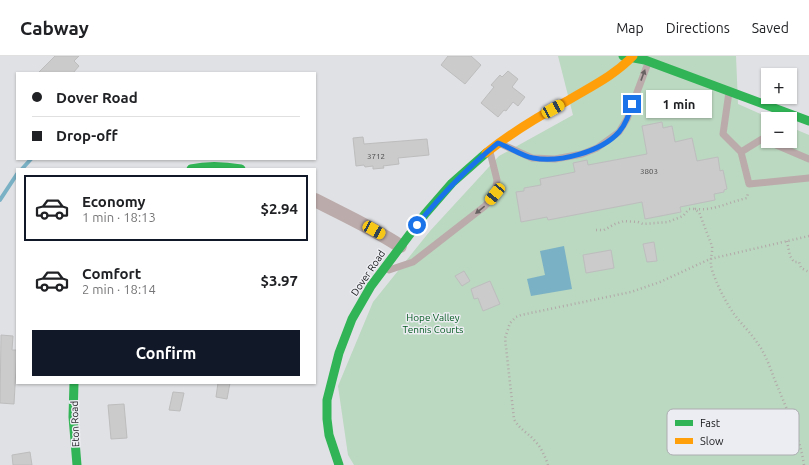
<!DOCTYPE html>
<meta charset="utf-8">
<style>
:root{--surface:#fff;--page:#f6f6f6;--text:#202124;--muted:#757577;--line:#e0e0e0;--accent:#111827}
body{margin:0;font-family:Ubuntu,sans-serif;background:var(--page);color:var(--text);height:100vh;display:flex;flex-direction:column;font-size:15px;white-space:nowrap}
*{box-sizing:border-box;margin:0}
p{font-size:13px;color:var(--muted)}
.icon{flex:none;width:22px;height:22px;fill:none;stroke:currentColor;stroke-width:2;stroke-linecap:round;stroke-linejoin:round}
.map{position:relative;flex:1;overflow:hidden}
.details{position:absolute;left:16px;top:112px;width:300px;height:216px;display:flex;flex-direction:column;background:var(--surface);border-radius:0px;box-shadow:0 1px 3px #0004}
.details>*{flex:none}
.hud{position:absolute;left:16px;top:16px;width:300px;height:88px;border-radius:0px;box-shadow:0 1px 3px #0004;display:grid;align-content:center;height:88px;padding:0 16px;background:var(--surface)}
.tools{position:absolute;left:761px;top:12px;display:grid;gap:8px}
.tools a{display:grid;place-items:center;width:36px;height:36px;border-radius:0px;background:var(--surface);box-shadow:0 1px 3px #0004;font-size:20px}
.end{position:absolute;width:18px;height:18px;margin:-9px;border:5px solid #1a73e8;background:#fff;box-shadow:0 0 0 2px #fff}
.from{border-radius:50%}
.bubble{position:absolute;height:28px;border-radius:0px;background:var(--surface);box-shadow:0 1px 3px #0004;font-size:13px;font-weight:700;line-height:28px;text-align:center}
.car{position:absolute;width:12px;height:24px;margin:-12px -6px;border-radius:5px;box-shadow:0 0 3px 1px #0007;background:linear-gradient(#f5c518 24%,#345 0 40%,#f5c518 0 76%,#345 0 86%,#f5c518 0)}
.hud b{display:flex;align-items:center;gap:14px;height:38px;font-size:15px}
.hud b+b{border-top:1px solid var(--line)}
.hud i{width:10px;height:10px;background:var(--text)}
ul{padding:7px 0 0;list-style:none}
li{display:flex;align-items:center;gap:12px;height:66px;margin:0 8px 6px;padding:0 8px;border:2px solid transparent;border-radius:0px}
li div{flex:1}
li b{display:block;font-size:15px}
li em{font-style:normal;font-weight:700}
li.active{border-color:var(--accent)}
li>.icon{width:36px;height:36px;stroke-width:1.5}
.action{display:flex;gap:8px;margin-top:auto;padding:8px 16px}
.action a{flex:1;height:46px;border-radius:0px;background:var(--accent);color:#fff;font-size:16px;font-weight:700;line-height:46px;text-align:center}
header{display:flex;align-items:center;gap:24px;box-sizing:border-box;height:56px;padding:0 20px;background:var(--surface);border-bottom:1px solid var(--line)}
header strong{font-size:19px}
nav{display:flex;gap:22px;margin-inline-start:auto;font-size:14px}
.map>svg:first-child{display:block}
.green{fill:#bbd8c0}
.water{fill:#7ab1c5}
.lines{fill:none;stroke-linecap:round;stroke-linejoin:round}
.stream{stroke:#7ab1c5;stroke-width:4}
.building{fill:#cbcbcb;stroke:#bdbdbe}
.path{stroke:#b1a8a8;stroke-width:2.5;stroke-dasharray:1 3;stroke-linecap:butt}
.lane{stroke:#bbabaa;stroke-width:7}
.street{stroke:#bbabaa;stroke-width:14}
.fast{stroke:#30b455;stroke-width:9}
.slow{stroke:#ff9f0a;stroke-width:9}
.oneway{fill:#696262}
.route{stroke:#1a73e8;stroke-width:5}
.labels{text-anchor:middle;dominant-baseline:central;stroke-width:3;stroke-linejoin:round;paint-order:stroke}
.number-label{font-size:8px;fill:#464648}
.street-label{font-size:10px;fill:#17181a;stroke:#ecedf2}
.park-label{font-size:10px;fill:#035a20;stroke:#ecedf2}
.key{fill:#ecedf2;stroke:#acadb1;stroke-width:1}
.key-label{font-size:11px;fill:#17181a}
</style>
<header>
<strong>Cabway</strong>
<nav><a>Map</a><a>Directions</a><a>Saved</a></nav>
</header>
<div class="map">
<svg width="809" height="409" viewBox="0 0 809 409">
<rect width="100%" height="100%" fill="#e0e1e4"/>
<path class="green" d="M558,0H736L738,48L772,63H768V85H790V71L809,79V409H354L348,399L338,330L373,246L430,175L499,100L573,59Z"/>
<path class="water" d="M564,190L572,233L531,240L527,223L545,219L540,195Z"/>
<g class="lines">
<path class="stream" d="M22,113L31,103
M0,144L17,118"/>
</g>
<path class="building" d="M55,0H79L74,5L79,10L73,17H38Z
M448,0H471L481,9L465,28L441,9Z
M508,15L518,23L512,31L525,41L518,50L513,46L506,55L504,54L498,61L481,47L494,31L491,29L500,19L502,21Z
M662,66L663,72L672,70L675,86L692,82L697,105L718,101L720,115L723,114L727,133L724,134V136L714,138L715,144L680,151L681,156L645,163L642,146L548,164L547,161L521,166L516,136L524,135V132L541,129L540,123L575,116L573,107L587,104L588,109L647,98L642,70Z
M363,81L364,88L427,83L429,99L398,102L399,108L383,110L384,112L373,113V110L365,111L364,109L356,110L353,82Z
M654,186L657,205L647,206L643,188Z
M611,194L614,212L586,217L583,199Z
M464,215L470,225L462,230L455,220Z
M490,225L500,248L483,255L478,242L474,243L471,233Z
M1,279L13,280L12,294H17L14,348L0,347Z
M218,327H230L227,343L216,341Z
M173,336L184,337L180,355L169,354Z
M124,348L127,382L111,383L108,349Z
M30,396L32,409H13L12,399Z"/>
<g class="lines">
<path class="path" d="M695,153C714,155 729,146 747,142L748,137
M596,174H604L615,168L624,165L638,166L643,168L668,166L683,160L689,153H694L699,156L712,190C713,198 709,203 712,214C717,229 725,245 734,258C743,270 754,280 762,294C769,306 773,321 779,334C789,359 800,382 804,409
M787,185L790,200L794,206H799L801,212L809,216
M548,409C545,400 541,391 534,384C527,376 519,373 514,363L505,282L510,267L516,261L521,259L631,236L660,226L710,203L809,180"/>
<path class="lane" d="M729,36L723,78L741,96L749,128L809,122
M501,88L532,102L555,103L582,98L597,92L619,76L627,63L648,7
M741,96L762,83L809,103
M389,214L413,206L485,150L495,138L497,124L490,96"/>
<path class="street" d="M315,144C344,159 373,172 400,190"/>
<path class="fast" d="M623,0L645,4L809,65
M191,113C208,109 224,110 241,113
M74,327L73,361L77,409
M339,409L329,379L327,363V344L339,297L352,263L371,230L425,158L452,127L486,97"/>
<path class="slow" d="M486,97C511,77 539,60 567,45C590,31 614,20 633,0"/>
</g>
<defs><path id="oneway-solid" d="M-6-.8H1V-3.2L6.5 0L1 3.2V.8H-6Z"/></defs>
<g class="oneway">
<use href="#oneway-solid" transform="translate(643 19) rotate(-70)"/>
<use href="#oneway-solid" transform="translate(480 154) rotate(141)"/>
</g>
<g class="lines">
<path class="route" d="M417,169C442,138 468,111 498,87C509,91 522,100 533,102C559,107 601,96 619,76C626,68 629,58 632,48"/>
</g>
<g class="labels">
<g class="number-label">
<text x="376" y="100">3712</text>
<text x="649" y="115">3803</text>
</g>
<g class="street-label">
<text transform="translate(368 217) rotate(-56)">Dover Road</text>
<text transform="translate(75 368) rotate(-92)">Eton Road</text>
</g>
<g class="park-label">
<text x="433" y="261">Hope Valley<tspan x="433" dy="12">Tennis Courts</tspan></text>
</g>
</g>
<rect x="667" y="353" width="132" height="46" rx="6" class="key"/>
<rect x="675" y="364" width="18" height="6" fill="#30b455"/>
<rect x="675" y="382" width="18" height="6" fill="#ff9f0a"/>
<g class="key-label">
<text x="700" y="371">Fast</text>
<text x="700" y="389">Slow</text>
</g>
</svg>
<div class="tools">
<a>+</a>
<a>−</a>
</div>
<i class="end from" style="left:417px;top:169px"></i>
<i class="end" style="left:632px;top:48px"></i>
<div class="bubble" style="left:646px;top:34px;width:66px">1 min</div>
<i class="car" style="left:553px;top:53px;rotate:61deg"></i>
<i class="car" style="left:495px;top:138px;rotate:219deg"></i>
<i class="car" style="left:374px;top:174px;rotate:119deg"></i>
<div class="hud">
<b><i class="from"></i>Dover Road</b>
<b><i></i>Drop-off</b>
</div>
<section class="details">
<ul>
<li class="active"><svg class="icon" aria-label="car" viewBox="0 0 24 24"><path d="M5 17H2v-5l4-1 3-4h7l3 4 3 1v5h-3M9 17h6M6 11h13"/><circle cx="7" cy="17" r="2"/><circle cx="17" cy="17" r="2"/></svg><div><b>Economy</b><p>1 min · 18:13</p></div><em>$2.94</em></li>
<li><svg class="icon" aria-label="car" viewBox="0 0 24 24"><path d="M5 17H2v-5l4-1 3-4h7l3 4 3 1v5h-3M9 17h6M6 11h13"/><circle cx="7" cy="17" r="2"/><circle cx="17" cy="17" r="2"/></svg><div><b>Comfort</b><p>2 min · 18:14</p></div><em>$3.97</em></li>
</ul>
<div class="action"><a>Confirm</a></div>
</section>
</div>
